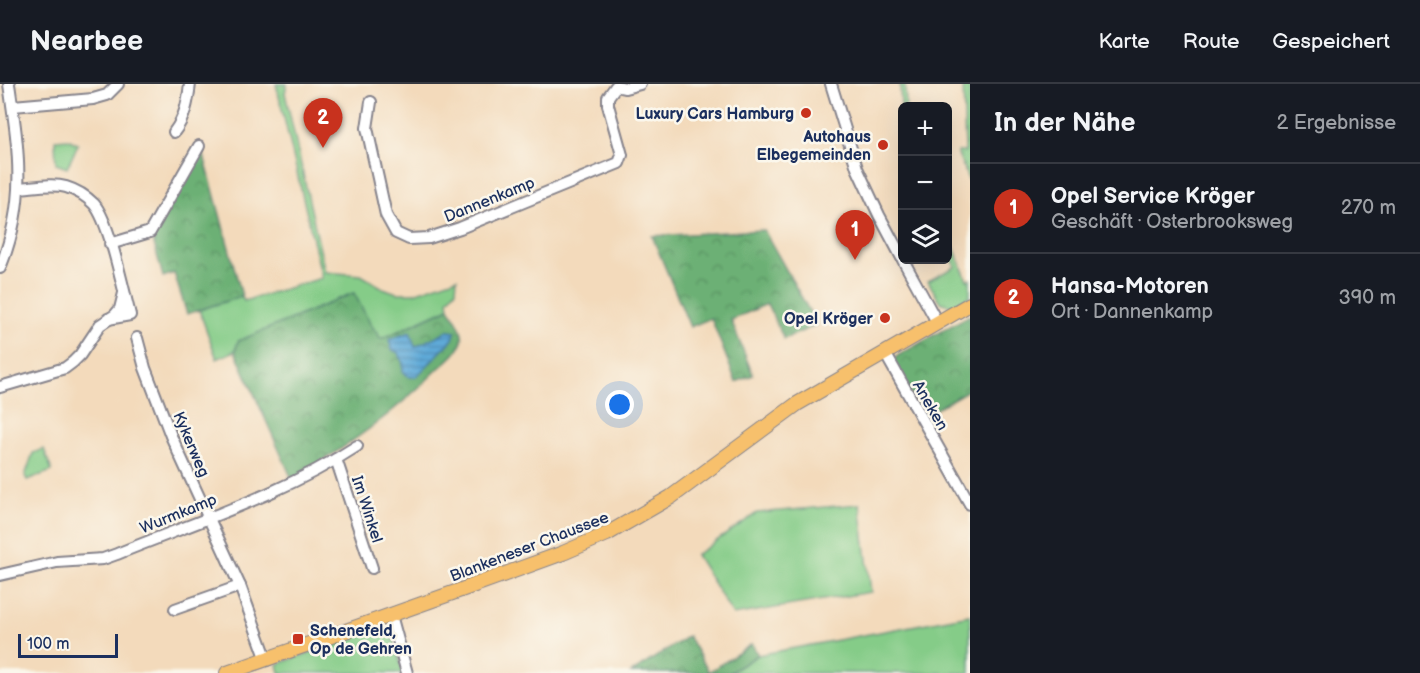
<!DOCTYPE html>
<html lang="de">
<meta charset="utf-8">
<style>
body{margin:0;font-family:"Balsamiq Sans",sans-serif;background:#20242c;color:#f1f3f6}
.controls{position:absolute;right:18px;top:18px;display:grid;overflow:hidden;border-radius:9px;box-shadow:0 6px 24px #0002}
.controls button{width:54px;height:54px;display:grid;place-items:center;padding:0;border:0;border-bottom:2px solid #363941;background:#171b24;color:#f1f3f6;font:30px sans-serif}
.scale{position:absolute;left:18px;bottom:15px;width:100px;box-sizing:border-box;padding-left:6px;border:3px solid #1b2f5e;border-top:0;font-size:16px;line-height:21px;white-space:nowrap;color:#1b2f5e;-webkit-text-stroke:4px #fbf7ec;paint-order:stroke}
.you{position:absolute;left:620px;top:321px;width:21px;height:21px;margin:-15px;border:4px solid #fff;border-radius:50%;background:#1a73e8;box-shadow:0 0 0 9px #1a73e833}
.badge{display:grid;place-items:center;width:39px;height:39px;border-radius:50%;background:#c8321e;color:#fff;font-size:20px;font-weight:700}
.pin{position:absolute;translate:-50% -50px;filter:drop-shadow(0 2px 3px #0008)}
.pin::after{content:'';position:absolute;top:32px;width:21px;height:18px;background:inherit;clip-path:polygon(0 0,100% 0,50% 100%)}
.list{margin:0;padding:0;list-style:none}
h2{display:flex;justify-content:space-between;align-items:center;height:78px;margin:0;padding:0 24px;font-size:26px}
h2 small{font-size:20px;font-weight:400;color:#9ea1a6}
.list li{display:grid;grid-template-columns:39px 1fr auto;gap:18px;align-items:center;box-sizing:border-box;height:90px;padding:0 24px;border-top:2px solid #363941}
.list b{display:block;font-size:22px;white-space:nowrap}
.list p{margin:0;font-size:20px;white-space:nowrap;color:#9ea1a6}
.list em{font-size:20px;font-style:normal;color:#9ea1a6}
.icon{flex:none;width:33px;height:33px;fill:none;stroke:currentColor;stroke-width:2;stroke-linecap:round;stroke-linejoin:round}
.map{position:relative;flex:none;width:970px;height:589px;overflow:hidden}
header{display:flex;align-items:center;gap:36px;box-sizing:border-box;height:84px;padding:0 30px;background:#171b24;border-bottom:2px solid #363941}
header strong{font-size:28px}
nav{display:flex;gap:33px;margin-inline-start:auto;font-size:21px}
main{display:flex}
aside{flex:1;background:#171b24}
.map>svg:first-child{display:block}
.green{fill:#85cc88;stroke:#507e73;stroke-width:1.5}
.forest{fill:url(#forest-crowns);stroke:#447069;stroke-width:1.5}
.water{fill:url(#water-rules);stroke:#3d6c9b;stroke-width:1.5}
.lines{fill:none;stroke-linecap:round;stroke-linejoin:round}
.minor-casing{stroke:#87848c;stroke-width:14}
.major-casing{stroke:#87848c;stroke-width:16}
.minor{stroke:#fff;stroke-width:10}
.major{stroke:#f7c06c;stroke-width:14}
.poi-dot{fill:#c8321e;stroke:#fbf7ec;stroke-width:2}
.labels{text-anchor:middle;stroke-width:5;stroke-linejoin:round;paint-order:stroke}
.poi-label{font-size:16px;font-weight:bold;fill:#1b2f5e;stroke:#fbf7ec;text-anchor:end}
.street-label{font-size:16px;fill:#1b2f5e;stroke:#fbf7ec}
</style>
<header>
<strong>Nearbee</strong>
<nav><a>Karte</a><a>Route</a><a>Gespeichert</a></nav>
</header>
<main>
<div class="map">
<svg width="970" height="589" viewBox="0 0 970 589">
<defs>
<pattern id="forest-crowns" width="20" height="18" patternUnits="userSpaceOnUse" patternTransform="scale(1.5)"><rect width="20" height="18" fill="#6cb074"/><path d="M2 6a3 3 0 1 1 6 0M12 15a3 3 0 1 1 6 0" fill="none" stroke="#589062"/></pattern>
<pattern id="water-rules" width="6" height="5" patternUnits="userSpaceOnUse" patternTransform="scale(1.5)"><rect width="6" height="5" fill="#5faad8"/><path d="M0 2.5h6" fill="none" stroke="#4e8bb2"/></pattern>
</defs>
<rect width="100%" height="100%" fill="#fbf7ec"/>
<filter id="ink" filterUnits="userSpaceOnUse"><feTurbulence type="fractalNoise" baseFrequency=".0167" numOctaves="2"/><feDisplacementMap in="SourceGraphic" scale="12" xChannelSelector="R" yChannelSelector="G"/><feConvolveMatrix kernelMatrix="1 2 1 2 8 2 1 2 1" color-interpolation-filters="sRGB"/></filter>
<filter id="wash" filterUnits="userSpaceOnUse"><feTurbulence type="fractalNoise" baseFrequency=".008" numOctaves="4" result="noise"/><feDisplacementMap in="SourceGraphic" scale="24" xChannelSelector="R" yChannelSelector="G"/><feGaussianBlur stdDeviation="1.35" result="paint"/><feColorMatrix in="noise" values="0 0 0 0 0 0 0 0 0 0 0 0 0 0 0 0 0 1.4 0 .05"/><feComposite in="paint" operator="in"/></filter>
<g filter="url(#wash)">
<rect width="100%" height="100%" fill="#f3dabb"/>
<g class="green">
<polygon points="276,0 287,0 285,9 325,188 361,191 383,204 397,209 414,209 457,194 456,206 448,216 449,224 381,255 371,241 353,209 239,257 235,267 217,275 199,226 242,212 244,217 322,194"/>
<polygon points="900,0 905,0 906,22 902,22 902,52"/>
<polygon points="963,0 970,0 970,100 957,68 965,68"/>
<polygon points="68,55 78,60 67,84 56,80 55,56"/>
<polygon points="948,149 967,196 970,195 970,212 951,222 940,218 928,197 955,183 948,162"/>
<polygon points="44,365 52,387 27,396 25,392 33,369"/>
<polygon points="860,420 871,508 733,531 696,471 757,429"/>
<polygon points="970,531 970,589 729,589 758,571"/>
<polygon points="378,544 388,546 395,559 403,589 280,589 278,580"/>
</g>
<g class="forest">
<polygon points="203,68 242,212 187,230 174,189 163,193 152,152"/>
<polygon points="764,146 817,241 784,255 767,220 731,236 753,291 736,298 711,234 690,243 652,152"/>
<path d="M 354,209 L 371,241 L 381,255 L 449,224 C 454,233 465,247 462,257 C 458,270 444,279 435,288 C 392,331 345,365 292,395 L 235,267 L 238,257 Z"/>
<polygon points="970,231 970,305 924,332 893,278 897,272"/>
<polygon points="688,552 709,588 752,560 758,571 729,589 631,589"/>
</g>
<polygon class="water" points="447,247 455,248 453,255 416,293 409,293 403,287 403,279 399,269 392,266 389,256 410,248 415,263"/>
</g>
<g filter="url(#ink)">
<g class="lines">
<defs>
<g id="minor">
<polyline points="831,0 857,84 879,131 902,174"/>
<polyline points="371,18 367,44 386,131 396,149 409,155 429,154 460,144 619,79 622,71 608,21 608,13 616,2 625,4 640,0"/>
<polyline points="13,22 93,15 107,11 118,0"/>
<path d="M 174,48 C 185,34 188,17 190,0"/>
<path d="M 19,104 C 34,103 52,99 66,103 C 76,106 87,113 94,120 C 110,139 123,205 130,231 L 108,235"/>
<polyline points="110,160 150,148 199,62"/>
<polyline points="903,176 937,238"/>
<path d="M 0,184 C 27,118 19,68 9,0"/>
<polyline points="137,254 145,284 171,352 240,502 267,576"/>
<polyline points="885,269 970,420"/>
<polyline points="0,303 65,284 73,278 80,271 100,241 115,231 120,225 124,209"/>
<polyline points="336,375 372,484"/>
<path d="M 0,491 L 57,478 L 103,475 L 117,470 C 198,437 284,410 357,362"/>
<polyline points="175,525 240,502"/>
<polyline points="391,531 407,589"/>
</g>
<polyline id="major" points="227,589 461,506 563,469 607,450 671,413 797,320 970,220"/>
</defs>
<use href="#minor" class="minor-casing"/>
<use href="#major" class="major-casing"/>
<use href="#minor" class="minor"/>
<use href="#major" class="major"/>
</g>
</g>
<g class="poi-dot">
<circle cx="806" cy="29" r="6"/>
<circle cx="883" cy="61" r="6"/>
<circle cx="885" cy="234" r="6"/>
<rect x="292" y="549" width="12" height="12" rx="3"/>
</g>
<g class="labels">
<g class="poi-label">
<text x="794" y="35">Luxury Cars Hamburg</text>
<text x="871" y="58">Autohaus<tspan x="871" dy="18">Elbegemeinden</tspan></text>
<text x="873" y="240">Opel Kröger</text>
<text x="310" y="552" text-anchor="start">Schenefeld,<tspan x="310" dy="18">Op de Gehren</tspan></text>
</g>
<g class="street-label">
<text transform="translate(489 115) rotate(-22)" y="6">Dannenkamp</text>
<text transform="translate(931 321) rotate(60)" y="6">Aneken</text>
<text transform="translate(192 360) rotate(67)" y="6">Kykerweg</text>
<text transform="translate(368 425) rotate(72)" y="6">Im Winkel</text>
<text transform="translate(178 429) rotate(-22)" y="6">Wurmkamp</text>
<text transform="translate(529 462) rotate(-21)" y="6">Blankeneser Chaussee</text>
</g>
</g>
</svg>
<div class="controls">
<button>+</button>
<button>−</button>
<button><svg class="icon" aria-label="layers" viewBox="0 0 24 24"><path d="M12 4l9 5-9 5-9-5zM3 14l9 5 9-5"/></svg></button>
</div>
<div class="scale">100 m</div>
<div class="you"></div>
<div class="pin badge" style="left:855px;top:176px">1</div>
<div class="pin badge" style="left:323px;top:64px">2</div>
</div>
<aside>
<h2>In der Nähe<small>2 Ergebnisse</small></h2>
<ul class="list">
<li><span class="badge">1</span><div><b>Opel Service Kröger</b><p>Geschäft · Osterbrooksweg</p></div><em>270 m</em></li>
<li><span class="badge">2</span><div><b>Hansa-Motoren</b><p>Ort · Dannenkamp</p></div><em>390 m</em></li>
</ul>
</aside>
</main>
